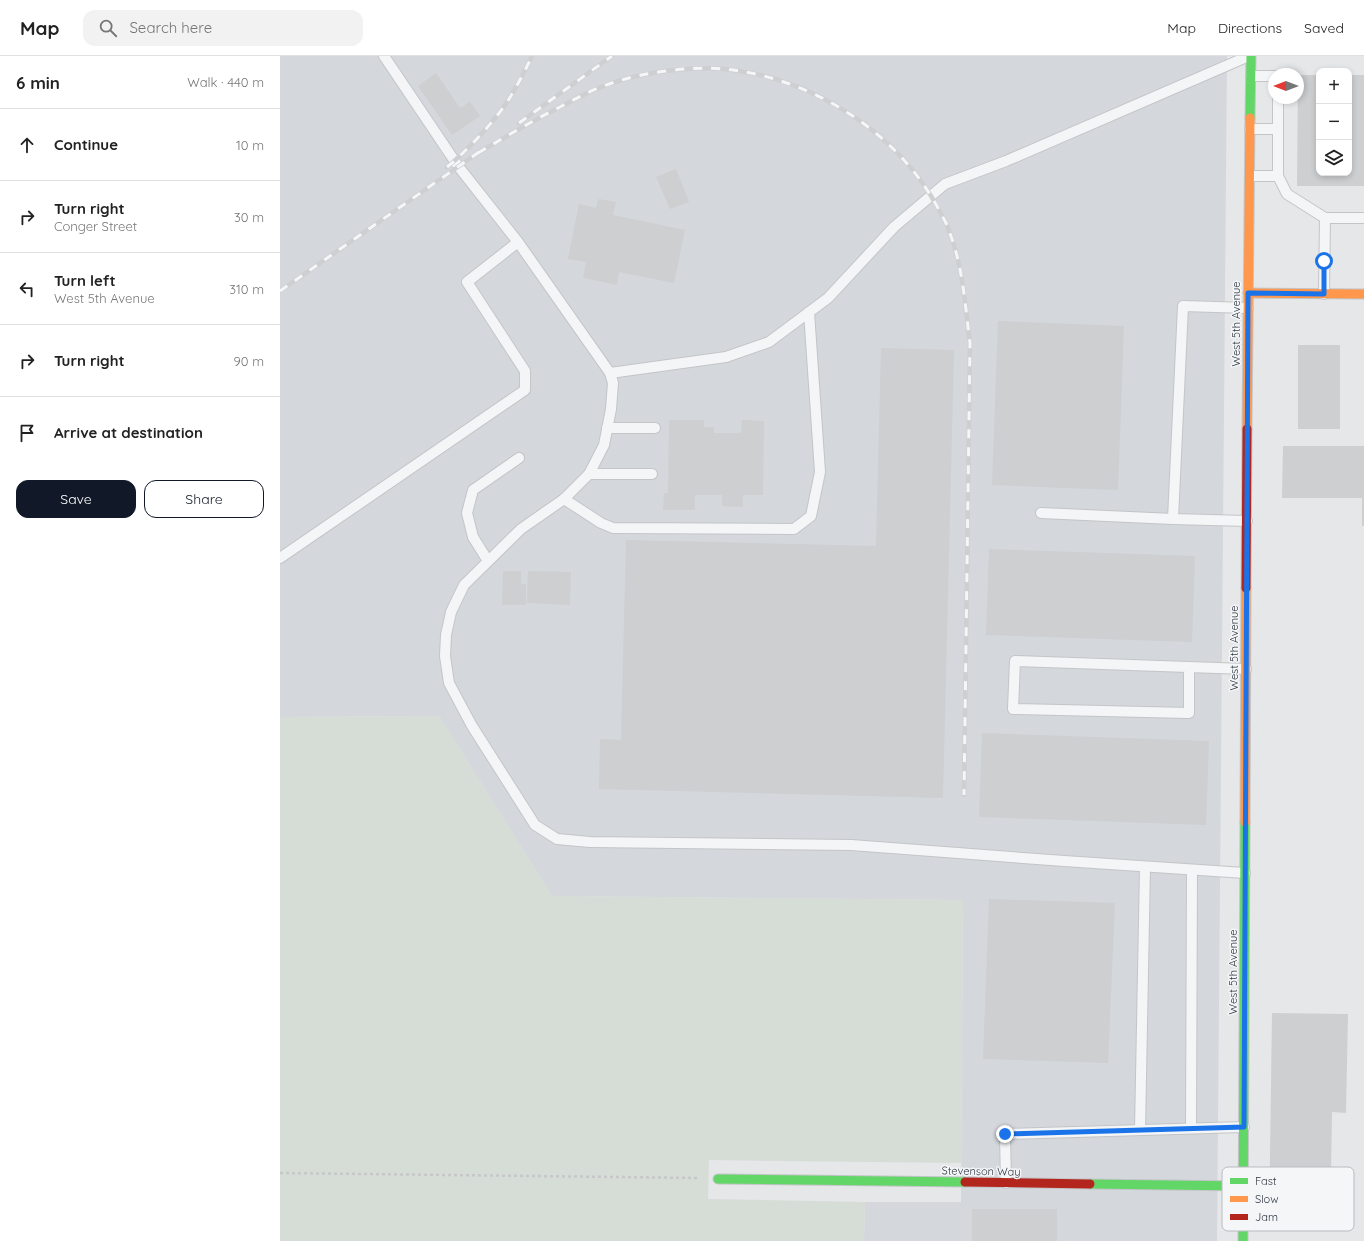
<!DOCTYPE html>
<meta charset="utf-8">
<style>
body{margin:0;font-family:Quicksand,sans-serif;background:#f2f2f2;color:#222}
.controls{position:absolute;right:12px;top:12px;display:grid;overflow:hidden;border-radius:8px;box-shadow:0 2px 6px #0003}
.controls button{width:36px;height:36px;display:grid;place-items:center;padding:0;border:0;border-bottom:1px solid #e0e0e0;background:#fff;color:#222;font:20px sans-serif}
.compass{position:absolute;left:988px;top:12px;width:36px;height:36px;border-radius:50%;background:#fff;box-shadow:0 2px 6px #0003;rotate:270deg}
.stop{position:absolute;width:12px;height:12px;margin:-9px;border:3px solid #1a73e8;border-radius:50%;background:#fff}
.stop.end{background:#1a73e8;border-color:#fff;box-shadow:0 1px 4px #0008}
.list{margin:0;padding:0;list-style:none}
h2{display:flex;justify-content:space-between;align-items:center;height:52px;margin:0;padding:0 16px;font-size:17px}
h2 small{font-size:13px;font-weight:400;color:#767676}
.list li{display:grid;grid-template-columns:26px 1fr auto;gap:12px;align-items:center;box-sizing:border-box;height:72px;padding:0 16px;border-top:1px solid #e0e0e0}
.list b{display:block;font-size:15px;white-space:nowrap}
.list p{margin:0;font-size:13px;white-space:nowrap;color:#767676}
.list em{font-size:13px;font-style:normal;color:#767676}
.actions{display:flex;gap:8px;padding:12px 16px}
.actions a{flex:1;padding:9px 0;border:1px solid #111827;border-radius:12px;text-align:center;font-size:14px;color:#111827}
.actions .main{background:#111827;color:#fff}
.icon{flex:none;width:22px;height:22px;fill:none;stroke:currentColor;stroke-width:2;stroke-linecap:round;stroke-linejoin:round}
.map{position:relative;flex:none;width:1084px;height:1185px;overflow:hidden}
header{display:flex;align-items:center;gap:24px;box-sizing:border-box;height:56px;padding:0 20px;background:#fff;border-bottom:1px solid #e0e0e0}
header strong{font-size:19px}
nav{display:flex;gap:22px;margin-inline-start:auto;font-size:14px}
.search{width:280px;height:36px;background:#f2f2f2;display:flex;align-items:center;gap:10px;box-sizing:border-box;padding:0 14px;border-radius:12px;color:#767676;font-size:15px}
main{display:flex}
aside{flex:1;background:#fff}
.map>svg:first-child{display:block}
.built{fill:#d4d7dc}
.green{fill:#d6dcd6}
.building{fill:#cdcfd1}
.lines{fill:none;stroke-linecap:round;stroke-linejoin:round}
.lane-casing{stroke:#c3c5c7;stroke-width:12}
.fast-casing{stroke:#c3c5c7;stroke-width:11}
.slow-casing{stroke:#c3c5c7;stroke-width:11}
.jam-casing{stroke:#c3c5c7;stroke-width:11}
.path{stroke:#c5c7c9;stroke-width:2.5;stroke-dasharray:3 3;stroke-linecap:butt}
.lane{stroke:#f4f5f6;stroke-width:10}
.fast{stroke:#63d668;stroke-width:9}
.slow{stroke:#ff974d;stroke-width:9}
.jam{stroke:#b3261e;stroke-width:9}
.rail-casing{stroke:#cdcfd1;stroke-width:4.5}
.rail{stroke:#f4f6f8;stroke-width:3;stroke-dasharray:9;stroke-linecap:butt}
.route{stroke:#1a73e8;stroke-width:5}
.labels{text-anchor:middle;stroke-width:3;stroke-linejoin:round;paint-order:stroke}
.street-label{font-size:11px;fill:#2e3641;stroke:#f4f6f8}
.key{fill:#f4f6f8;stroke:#b9bcc1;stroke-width:1}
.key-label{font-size:11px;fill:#2e3641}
</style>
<header>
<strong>Map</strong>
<div class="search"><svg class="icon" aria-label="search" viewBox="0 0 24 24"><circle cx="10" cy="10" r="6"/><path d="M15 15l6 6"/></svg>Search here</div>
<nav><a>Map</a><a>Directions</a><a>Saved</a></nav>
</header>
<main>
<aside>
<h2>6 min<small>Walk · 440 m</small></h2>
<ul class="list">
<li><svg class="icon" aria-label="ahead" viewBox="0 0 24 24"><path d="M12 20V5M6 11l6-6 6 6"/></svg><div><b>Continue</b></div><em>10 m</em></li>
<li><svg class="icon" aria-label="right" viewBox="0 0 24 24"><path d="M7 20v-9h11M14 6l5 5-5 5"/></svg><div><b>Turn right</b><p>Conger Street</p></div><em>30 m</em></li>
<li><svg class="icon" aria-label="left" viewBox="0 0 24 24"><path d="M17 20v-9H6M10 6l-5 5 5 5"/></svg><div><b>Turn left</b><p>West 5th Avenue</p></div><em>310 m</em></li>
<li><svg class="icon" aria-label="right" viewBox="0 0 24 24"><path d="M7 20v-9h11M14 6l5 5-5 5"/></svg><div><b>Turn right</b></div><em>90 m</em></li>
<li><svg class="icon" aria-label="arrive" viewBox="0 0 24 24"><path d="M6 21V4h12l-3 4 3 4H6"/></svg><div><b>Arrive at destination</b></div></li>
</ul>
<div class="actions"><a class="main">Save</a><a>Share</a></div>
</aside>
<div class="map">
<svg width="1084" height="1185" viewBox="0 0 1084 1185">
<rect width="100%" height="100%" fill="#e5e7e9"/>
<polygon class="built" points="0,0 947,0 937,1185 584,1185 585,1146 681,1146 683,844 272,840 159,660 0,661"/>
<polygon class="green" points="159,660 272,840 683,844 681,1107 429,1104 428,1143 585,1146 584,1185 0,1185 0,661"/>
<g class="building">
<polygon points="156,17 180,52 190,46 200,60 172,79 138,30"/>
<polygon points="1018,19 1039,19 1039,117 1069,117 1069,19 1084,19 1084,130 1017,130"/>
<polygon points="396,113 409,146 390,153 376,121"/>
<polygon points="318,143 336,146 333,159 405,174 394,227 339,216 337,229 303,222 306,206 288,203 299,148 316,152"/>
<polygon points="718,265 844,270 838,434 712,429"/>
<rect x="1018" y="289" width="42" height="84"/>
<polygon points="601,292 674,294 663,742 319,733 320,683 341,684 346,484 596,490"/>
<polygon points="389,364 424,364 424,371 434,371 434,377 461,377 462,364 484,365 483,439 463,439 463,451 442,450 442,439 415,439 415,454 383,454 384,437 388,437"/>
<polygon points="1003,390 1084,390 1084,470 1082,470 1082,442 1002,442"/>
<polygon points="709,493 915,500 912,586 706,579"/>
<polygon points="223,515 241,515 241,528 246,528 246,549 222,549"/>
<polygon points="248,515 291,516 290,549 247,547"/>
<polygon points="702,677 929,685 926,769 699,761"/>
<polygon points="709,843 835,847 828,1007 703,1003"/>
<polygon points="992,957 1068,958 1066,1057 1052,1056 1050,1175 989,1174"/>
<rect x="692" y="1153" width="85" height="32"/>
</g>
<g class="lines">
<defs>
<g id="lane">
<polyline points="104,0 178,110 238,186 330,317 333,327 331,353 324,389 309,418 284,443 241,473 184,529 171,556 166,579 165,600 169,627 192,670 255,769 277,783 310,786 571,789 784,805 965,817"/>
<polyline points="971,20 994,20"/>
<polyline points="998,42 998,120 1007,138 1045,162"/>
<polyline points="970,73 998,73"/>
<polyline points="970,120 998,120"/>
<polyline points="1044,238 1045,162 1084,162"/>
<polyline points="330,317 446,301 489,286 548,242 614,171 665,128 726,105 969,0"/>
<polyline points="327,372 375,372"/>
<polyline points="309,418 372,418"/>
<polyline points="284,443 321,467 333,472 514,473 531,460 540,416 529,256"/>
<polyline points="761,457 893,463"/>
<polyline points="967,465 893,463 903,250 968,252"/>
<polyline points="0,502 245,334 245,315 187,226 238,186"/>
<polyline points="208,505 193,481 187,457 193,434 239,402"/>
<polyline points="909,611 909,657 733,653 735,605 966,613"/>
<polyline points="911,1072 912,814"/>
<polyline points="860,1074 865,811"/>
<polyline points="726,1127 725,1078 964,1071"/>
</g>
<g id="fast">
<polyline points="970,62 971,0"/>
<polyline points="438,1123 685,1126"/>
<polyline points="810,1128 964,1130"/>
<polyline points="963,1185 965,766"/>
</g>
<g id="slow">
<polyline points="968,237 1084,238"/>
<polyline points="967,373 970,62"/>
<polyline points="965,766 966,532"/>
</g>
<g id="jam">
<polyline points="966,532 967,373"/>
<polyline points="685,1126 810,1128"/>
</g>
</defs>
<use href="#lane" class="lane-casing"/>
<use href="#fast" class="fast-casing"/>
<use href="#slow" class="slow-casing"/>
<use href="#jam" class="jam-casing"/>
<polyline class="path" points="0,1117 420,1122"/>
<use href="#lane" class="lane"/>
<use href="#fast" class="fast"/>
<use href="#slow" class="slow"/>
<use href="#jam" class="jam"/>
<defs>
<g id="rail">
<polyline points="239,67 332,0"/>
<path d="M 198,97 C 225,81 252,65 280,51 C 297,42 313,33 332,27 C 364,16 411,10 445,13 C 532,22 618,76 659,154 C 662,160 667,167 669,175 C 683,210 685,249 690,287 L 684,739"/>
<path d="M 167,111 C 187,95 215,65 229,43 C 237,30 245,15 252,0"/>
<polyline points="0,235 202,94"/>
</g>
</defs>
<use href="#rail" class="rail-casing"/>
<use href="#rail" class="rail"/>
</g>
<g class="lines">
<polyline class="route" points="725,1078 964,1071 968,237 1044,238 1044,205"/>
</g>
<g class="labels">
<g class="street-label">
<text transform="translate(956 268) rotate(-90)" y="4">West 5th Avenue</text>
<text transform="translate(954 592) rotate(-90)" y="4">West 5th Avenue</text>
<text transform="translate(953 916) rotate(-90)" y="4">West 5th Avenue</text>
<text transform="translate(701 1115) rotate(1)" y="4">Stevenson Way</text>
</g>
</g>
<rect x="942" y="1111" width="132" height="64" rx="6" class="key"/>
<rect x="950" y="1122" width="18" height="6" fill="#63d668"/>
<rect x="950" y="1140" width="18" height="6" fill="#ff974d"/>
<rect x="950" y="1158" width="18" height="6" fill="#b3261e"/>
<g class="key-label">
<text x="975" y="1129">Fast</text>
<text x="975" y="1147">Slow</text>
<text x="975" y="1165">Jam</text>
</g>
</svg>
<div class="controls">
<button>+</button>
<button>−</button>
<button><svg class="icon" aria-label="layers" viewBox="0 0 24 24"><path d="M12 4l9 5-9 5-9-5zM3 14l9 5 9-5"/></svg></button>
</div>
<svg class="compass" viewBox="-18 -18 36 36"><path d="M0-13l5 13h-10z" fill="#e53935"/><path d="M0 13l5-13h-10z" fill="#767676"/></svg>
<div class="stop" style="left:1044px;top:205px"></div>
<div class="stop end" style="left:725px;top:1078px"></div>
</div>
</main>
